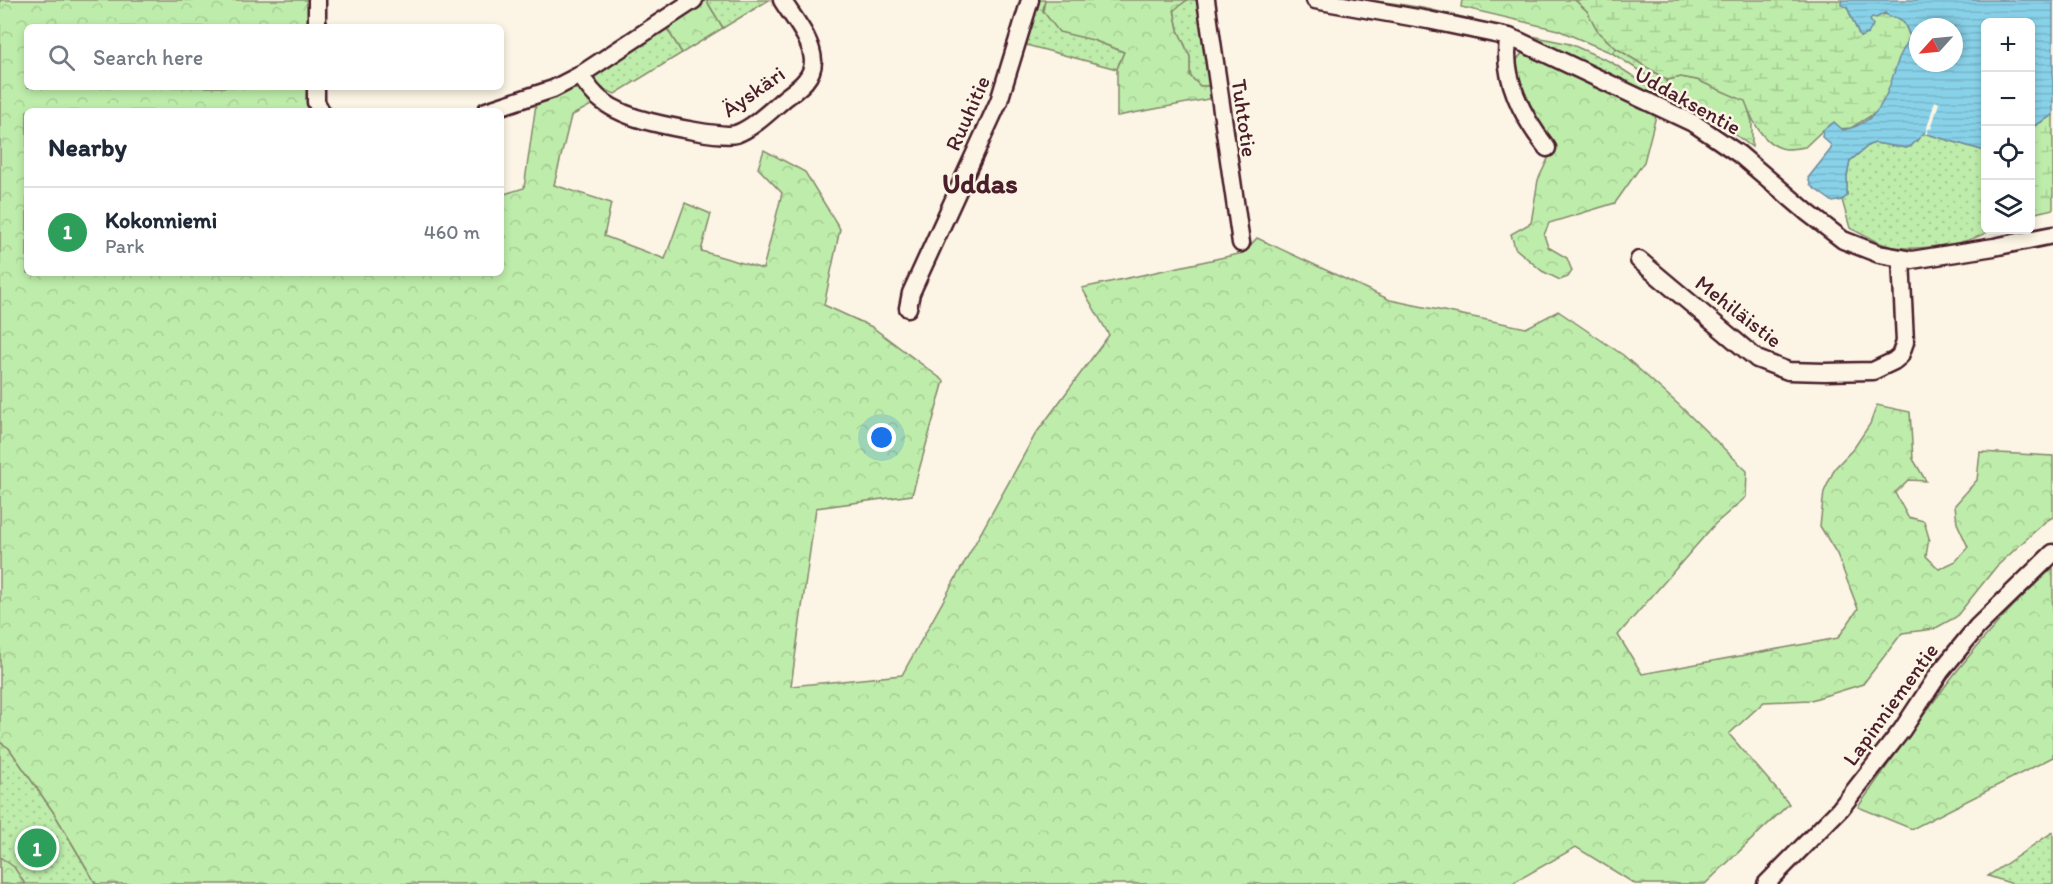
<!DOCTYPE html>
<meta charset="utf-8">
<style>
body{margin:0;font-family:Itim,sans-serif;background:#f2f2f3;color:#1f2937}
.controls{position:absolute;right:18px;top:18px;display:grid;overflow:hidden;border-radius:9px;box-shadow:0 3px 9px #0003}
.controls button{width:54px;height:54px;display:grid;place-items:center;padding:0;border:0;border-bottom:2px solid #e0e1e3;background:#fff;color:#1f2937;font:30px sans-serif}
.compass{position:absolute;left:1909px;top:18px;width:54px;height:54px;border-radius:50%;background:#fff;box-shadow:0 3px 9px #0003;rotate:243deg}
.you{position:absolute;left:882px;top:438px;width:21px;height:21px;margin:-15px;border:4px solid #fff;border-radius:50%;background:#1a73e8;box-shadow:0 0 0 9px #1a73e833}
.badge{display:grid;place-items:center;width:39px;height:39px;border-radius:50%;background:#ea580c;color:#fff;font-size:20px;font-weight:700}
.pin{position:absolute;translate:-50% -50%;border:3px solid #fff;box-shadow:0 2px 6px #0006}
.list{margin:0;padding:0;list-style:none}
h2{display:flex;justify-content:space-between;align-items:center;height:78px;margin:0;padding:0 24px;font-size:26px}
h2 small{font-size:20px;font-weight:400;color:#747a83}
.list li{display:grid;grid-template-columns:39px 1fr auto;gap:18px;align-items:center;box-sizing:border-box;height:90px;padding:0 24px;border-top:2px solid #e0e1e3}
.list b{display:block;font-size:22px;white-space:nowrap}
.list p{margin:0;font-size:20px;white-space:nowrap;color:#747a83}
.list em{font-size:20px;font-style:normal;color:#747a83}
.icon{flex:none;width:33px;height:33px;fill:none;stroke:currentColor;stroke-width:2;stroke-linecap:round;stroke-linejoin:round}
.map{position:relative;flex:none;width:2053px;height:884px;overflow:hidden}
.search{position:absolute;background:#fff;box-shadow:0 3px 9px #0003;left:24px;top:24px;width:480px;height:66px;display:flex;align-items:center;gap:15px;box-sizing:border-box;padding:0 21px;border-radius:9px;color:#747a83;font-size:22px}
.panel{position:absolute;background:#fff;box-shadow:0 3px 9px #0003;left:24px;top:108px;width:480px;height:168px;border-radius:9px}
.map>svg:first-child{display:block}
.green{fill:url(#green-dots);stroke:#84866b;stroke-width:1.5}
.forest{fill:url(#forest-crowns);stroke:#84866b;stroke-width:1.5}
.wetland{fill:url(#wetland-marsh);stroke:#84866b;stroke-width:1.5}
.water{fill:url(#water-rules);stroke:#6f8a9d;stroke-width:1.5;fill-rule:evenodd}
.pier{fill:#fcf5e5}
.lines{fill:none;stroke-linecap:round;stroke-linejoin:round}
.minor-casing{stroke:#4a1f2b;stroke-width:21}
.minor{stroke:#fcf5e5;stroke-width:16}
.labels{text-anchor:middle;stroke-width:5;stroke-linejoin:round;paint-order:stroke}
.street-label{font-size:22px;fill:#4a1f2b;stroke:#fcf5e5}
.district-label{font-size:28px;font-weight:bold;fill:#4a1f2b;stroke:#fcf5e5}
</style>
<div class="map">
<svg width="2053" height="884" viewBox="0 0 2053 884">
<defs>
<pattern id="green-dots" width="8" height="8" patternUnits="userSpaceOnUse" patternTransform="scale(1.5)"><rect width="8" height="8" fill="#beedab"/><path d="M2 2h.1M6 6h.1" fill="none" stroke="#a5cb93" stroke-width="1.8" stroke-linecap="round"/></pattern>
<pattern id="forest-crowns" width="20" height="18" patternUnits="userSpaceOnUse" patternTransform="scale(1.5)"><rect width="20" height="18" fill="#beedab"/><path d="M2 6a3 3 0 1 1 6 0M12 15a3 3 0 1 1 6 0" fill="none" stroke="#a5cb93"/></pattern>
<pattern id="wetland-marsh" width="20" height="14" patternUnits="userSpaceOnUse" patternTransform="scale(1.5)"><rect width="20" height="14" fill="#beedab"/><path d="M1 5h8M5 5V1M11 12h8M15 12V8" fill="none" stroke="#a5cb93"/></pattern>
<pattern id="water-rules" width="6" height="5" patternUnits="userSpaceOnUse" patternTransform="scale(1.5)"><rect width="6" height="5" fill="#88d2e9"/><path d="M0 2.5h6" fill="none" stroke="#77b4c8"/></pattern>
</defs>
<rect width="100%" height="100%" fill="#fcf5e5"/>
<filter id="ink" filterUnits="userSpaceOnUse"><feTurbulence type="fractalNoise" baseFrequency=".0167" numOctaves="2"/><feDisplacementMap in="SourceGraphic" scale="12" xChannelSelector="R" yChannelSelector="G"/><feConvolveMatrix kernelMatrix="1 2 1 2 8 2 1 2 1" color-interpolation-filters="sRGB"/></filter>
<g filter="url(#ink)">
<g class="green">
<polygon points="706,0 769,0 723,28"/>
<polygon points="1036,0 1045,0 1043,11 1093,40 1124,52 1117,69 1026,45"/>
<polygon points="1187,0 1200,0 1211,86 1200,86 1190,76 1190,57 1178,30 1174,9"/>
<path d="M 1350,0 C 1407,0 1463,18 1518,31 L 1518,35 Z"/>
<polygon points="666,27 682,53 615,94 593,85 591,76"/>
<polygon points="1532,36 1570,44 1611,62 1701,120 1700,122 1593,66 1530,41 1529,39"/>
<polygon points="1616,48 1667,80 1666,88 1612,53"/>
<path d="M 1923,133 L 1985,151 L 1986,230 L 1991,230 C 1971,244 1913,252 1889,246 C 1875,242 1863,235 1850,228 L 1842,200 L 1847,196 L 1847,176 L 1850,161 L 1869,145 L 1875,143 L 1906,148 L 1911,146 Z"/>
<polygon points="0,742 9,748 54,813 96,884 0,884"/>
<polygon points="2053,832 2053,884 2013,884 1988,876"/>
</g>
<g class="forest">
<polygon points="0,0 310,0 310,27 27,27 27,87 310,87 313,111 27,111 27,273 501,273 501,195 524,188 536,104 572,87 580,91 595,103 571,116 554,185 611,203 604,236 665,259 685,203 711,214 701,251 763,269 782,193 758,168 764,150 805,172 840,229 824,305 872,327 944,381 912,495 816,508 791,686 902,675 1035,435 1109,335 1082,288 1243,253 1257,238 1390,300 1526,328 1558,311 1623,355 1679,405 1747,471 1746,497 1715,524 1618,635 1642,674 1838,638 1858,609 1837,554 1820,526 1824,492 1835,468 1854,448 1870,424 1877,405 1910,412 1913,459 1926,481 1908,480 1895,493 1908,517 1924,521 1929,538 1926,556 1939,569 1956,561 1968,547 1957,523 1955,505 1977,480 1980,452 2053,456 2053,517 2046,521 1996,567 1956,617 1934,629 1902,633 1863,684 1811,700 1764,702 1729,734 1789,804 1705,884 1635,884 1576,847 1511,884 96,884 54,813 9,748 0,742"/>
<polygon points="706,0 723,28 682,53 666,27"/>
<polygon points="1045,0 1187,0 1174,10 1178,30 1190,57 1190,76 1200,86 1211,86 1214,98 1117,116 1117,69 1124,52 1093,40 1059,32 1043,11"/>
<polygon points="1462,0 1575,0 1587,11 1599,33 1616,48 1612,53 1558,30 1461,7"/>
<path d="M 1523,53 L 1584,78 L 1657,112 L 1644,162 L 1615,203 L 1549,223 L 1544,235 L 1548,247 L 1567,258 L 1572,271 L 1568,277 L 1560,280 L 1542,271 L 1515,248 L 1511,234 L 1531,223 L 1538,180 L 1553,148 C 1542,130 1498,69 1523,53 Z"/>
<polygon points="1681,77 1697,80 1746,101 1752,122 1752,147 1721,124 1666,88 1667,80"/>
<path d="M 2053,568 L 2053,757 L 1912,829 L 1858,807 C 1918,723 1975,636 2053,568 Z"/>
<polygon points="0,857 14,867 25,884 0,884"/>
</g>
<g class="wetland">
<path d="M 1575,0 L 1842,0 L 1841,3 L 1847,7 L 1860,37 L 1872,17 C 1895,10 1902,15 1910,37 L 1900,57 L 1888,94 L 1877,112 L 1851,128 L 1823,130 L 1805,147 C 1799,148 1792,149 1786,149 C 1763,146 1752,120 1745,101 L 1697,80 L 1681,77 L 1667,80 L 1616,48 L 1599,33 L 1587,11 Z"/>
<polygon points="2053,115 2053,209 2031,214 2031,128"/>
</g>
<path class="water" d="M 1842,0 L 2053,0 L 2053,115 L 2031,128 L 2030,22 L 1986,22 L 1985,151 L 1924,133 L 1911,146 L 1906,148 L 1875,143 L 1869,145 L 1850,161 L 1847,176 L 1847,196 L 1842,200 L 1833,202 L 1811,186 L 1808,178 L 1831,149 L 1831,145 L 1822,137 L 1823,130 L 1834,122 L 1843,130 C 1884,122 1887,91 1899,58 C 1902,51 1907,44 1910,37 C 1906,25 1903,16 1889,17 L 1885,13 L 1876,18 L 1872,17 L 1870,20 L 1873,25 L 1868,34 L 1860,37 L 1847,7 L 1841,5 ZM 1918,27 L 1954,27 L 1954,63 L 1918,63 Z"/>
<polygon class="pier" points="1935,101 1939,103 1931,129 1929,128 1927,134 1925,134"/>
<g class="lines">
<defs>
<g id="minor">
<polyline points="1206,0 1241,243"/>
<polyline points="1315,0 1428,20 1509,37 1521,42 1695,124 1739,154 1808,213 1843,240 1879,254 1912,260 1994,247 2053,235"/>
<polyline points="317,27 317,0"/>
<path d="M 1509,37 C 1500,76 1524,119 1547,148"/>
<path d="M 580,75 C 586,84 592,93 601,100 C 614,110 634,118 651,122 C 667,126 723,138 736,134 C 753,128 770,111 784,99 C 797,89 813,79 813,61 C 812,39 793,18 782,0"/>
<polyline points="316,87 316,102 321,111"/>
<polyline points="486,111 553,89 580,75 694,0"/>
<polyline points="1639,260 1757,359 1788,371 1825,372 1873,371 1894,361 1900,356 1905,342 1901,259"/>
<polyline points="908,308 911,293 999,101 1030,0"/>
<polyline points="1766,884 1840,809 1902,730 1940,672 1977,627 2053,553"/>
</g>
</defs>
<use href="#minor" class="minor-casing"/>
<use href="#minor" class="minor"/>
</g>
</g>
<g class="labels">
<g class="street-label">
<text transform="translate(753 91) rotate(-35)" y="8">Äyskäri</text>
<text transform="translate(1688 100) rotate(29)" y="8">Uddaksentie</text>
<text transform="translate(967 113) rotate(-66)" y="8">Ruuhitie</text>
<text transform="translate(1245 118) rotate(82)" y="8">Tuhtotie</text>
<text transform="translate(1739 311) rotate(38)" y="8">Mehiläistie</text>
<text transform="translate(1890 704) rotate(-54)" y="8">Lapinniementie</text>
</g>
<g class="district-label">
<text x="980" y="193">Uddas</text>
</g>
</g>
</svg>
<div class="controls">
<button>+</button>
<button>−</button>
<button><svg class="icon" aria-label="locate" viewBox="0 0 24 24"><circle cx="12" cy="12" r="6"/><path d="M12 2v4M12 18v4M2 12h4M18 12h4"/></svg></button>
<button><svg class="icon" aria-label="layers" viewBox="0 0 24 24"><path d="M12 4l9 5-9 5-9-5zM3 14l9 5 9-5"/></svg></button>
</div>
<svg class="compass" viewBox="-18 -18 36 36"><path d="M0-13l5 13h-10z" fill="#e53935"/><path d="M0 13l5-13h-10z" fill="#747a83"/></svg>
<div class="you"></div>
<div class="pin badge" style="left:37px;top:848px;background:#2e9e5b">1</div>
<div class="search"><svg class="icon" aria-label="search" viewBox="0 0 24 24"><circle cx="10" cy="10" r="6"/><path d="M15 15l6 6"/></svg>Search here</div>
<section class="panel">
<h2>Nearby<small></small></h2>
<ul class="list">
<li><span class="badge" style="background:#2e9e5b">1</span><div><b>Kokonniemi</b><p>Park</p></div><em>460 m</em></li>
</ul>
</section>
</div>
